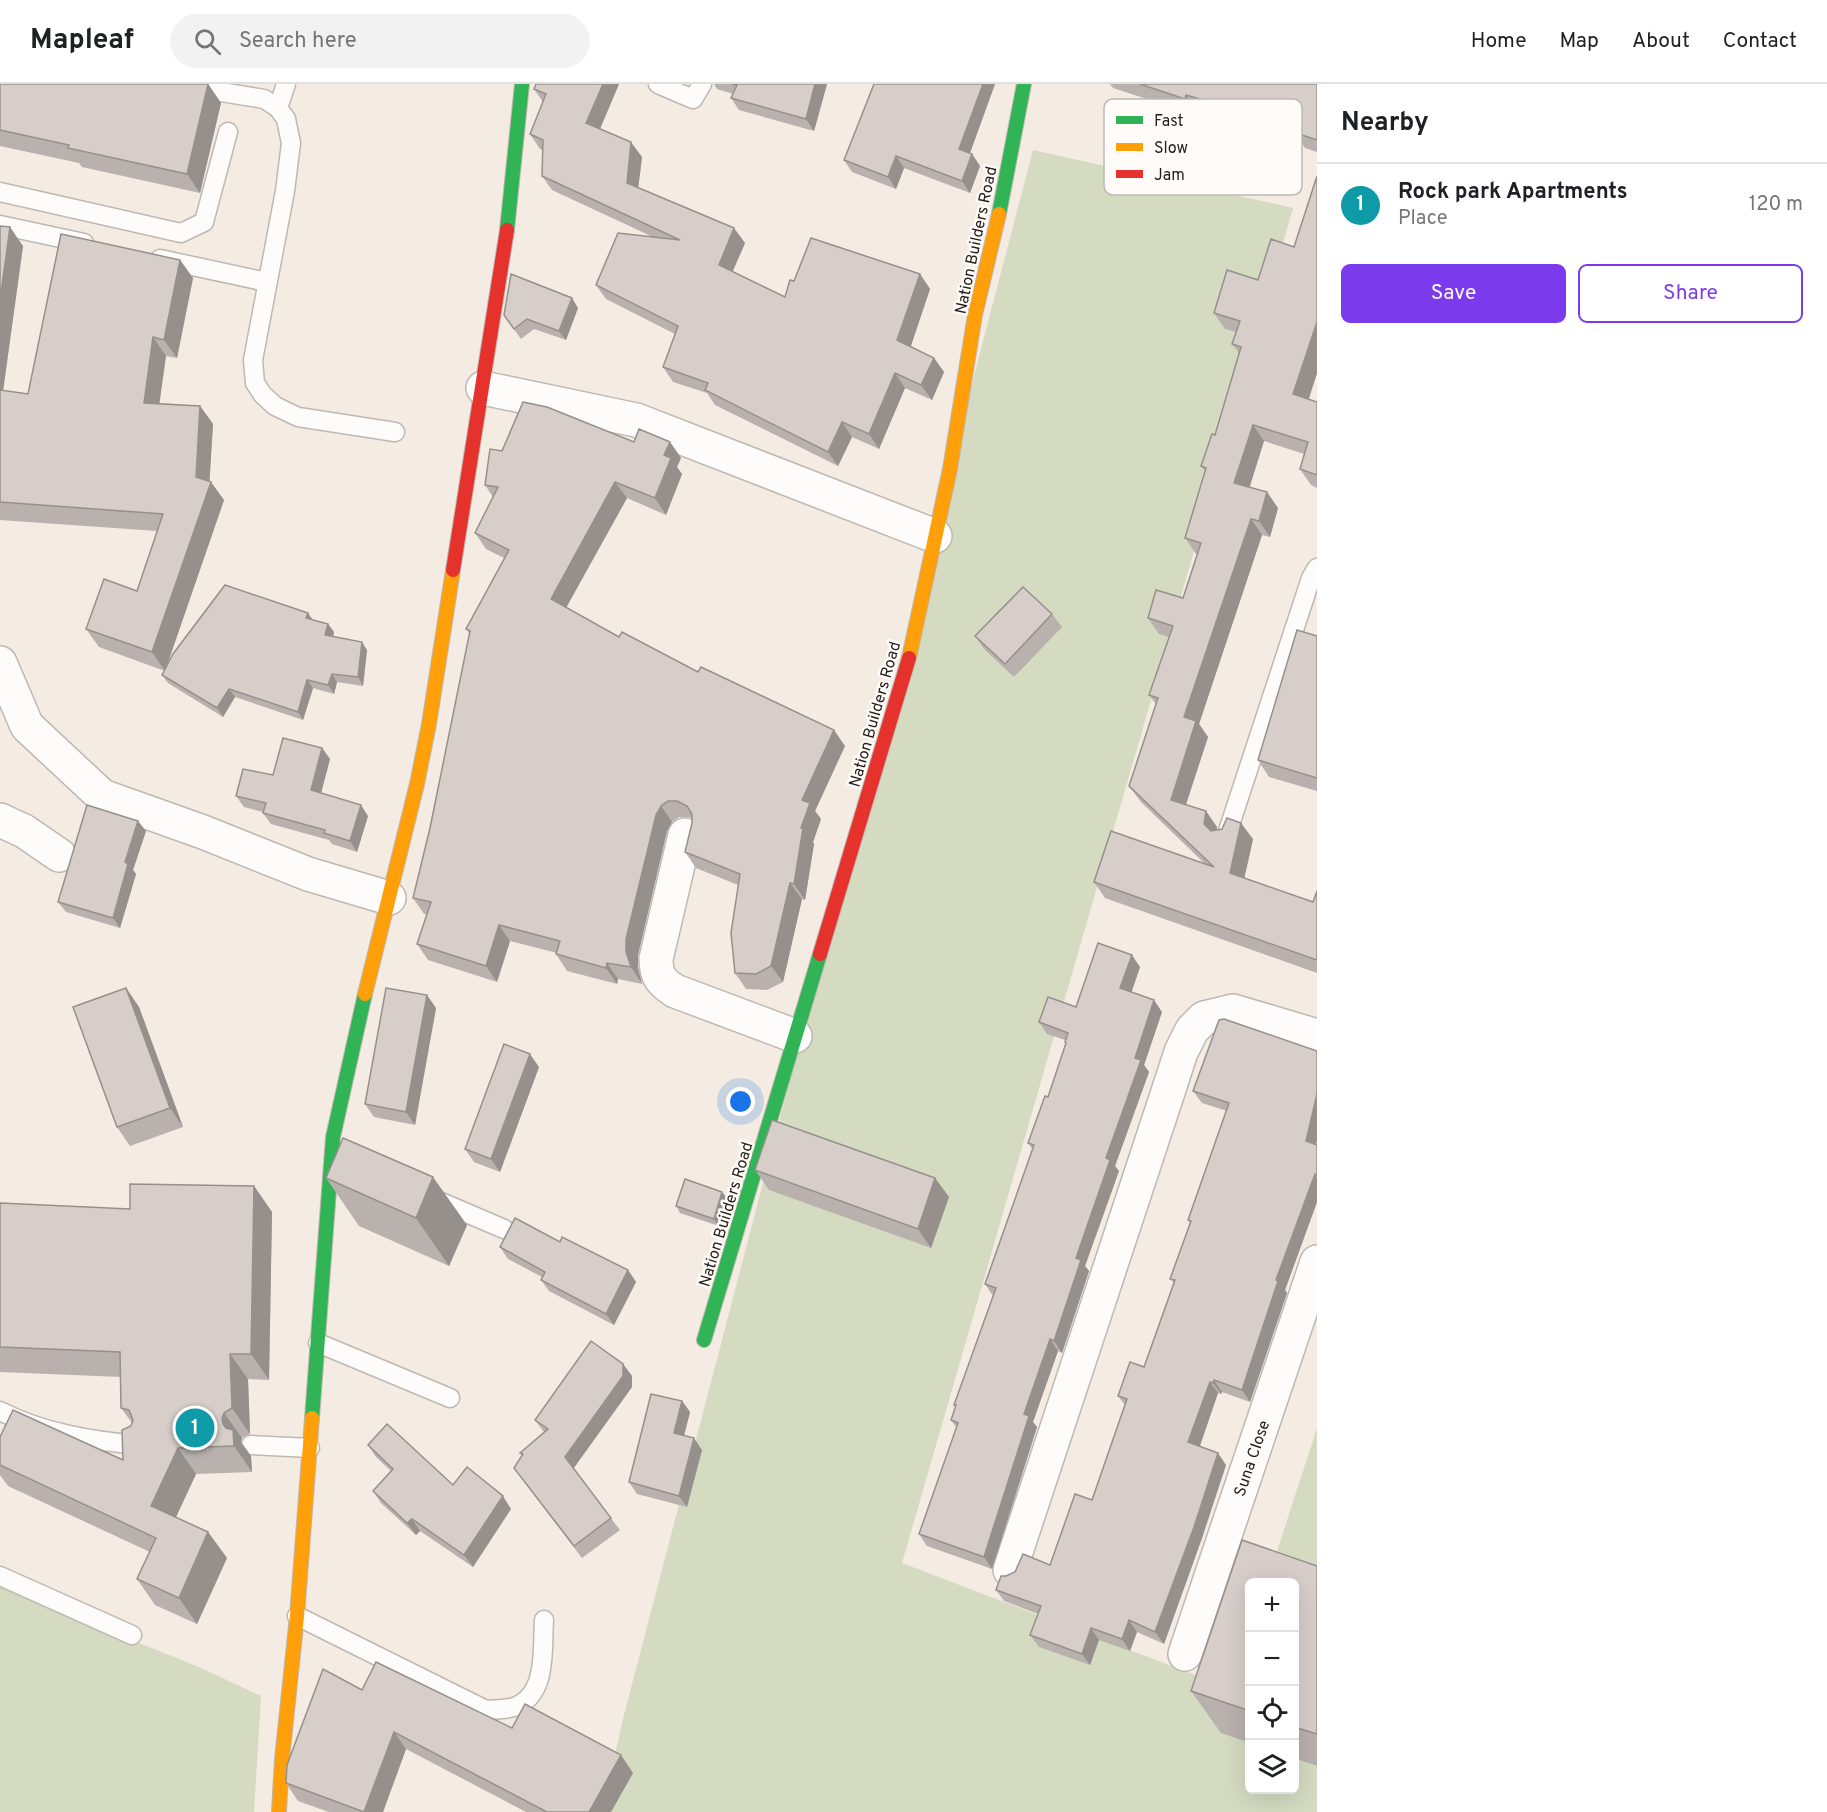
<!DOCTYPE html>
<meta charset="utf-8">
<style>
body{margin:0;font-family:Overpass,sans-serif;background:#f2f2f2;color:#202124}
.controls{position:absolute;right:18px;bottom:18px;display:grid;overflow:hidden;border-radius:9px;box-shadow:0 6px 24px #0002}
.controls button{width:54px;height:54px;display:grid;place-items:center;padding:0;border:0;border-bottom:2px solid #e0e0e0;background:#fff;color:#202124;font:30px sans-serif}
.you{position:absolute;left:741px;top:1018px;width:21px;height:21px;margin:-15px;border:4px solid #fff;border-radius:50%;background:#1a73e8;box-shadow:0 0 0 9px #1a73e833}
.badge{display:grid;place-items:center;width:39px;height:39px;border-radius:50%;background:#7c3aed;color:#fff;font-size:20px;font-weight:700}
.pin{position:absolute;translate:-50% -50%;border:3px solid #fff;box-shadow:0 2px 6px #0006}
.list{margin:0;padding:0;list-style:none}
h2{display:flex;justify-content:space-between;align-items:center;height:78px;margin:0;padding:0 24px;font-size:26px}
h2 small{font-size:20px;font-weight:400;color:#757577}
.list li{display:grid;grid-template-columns:39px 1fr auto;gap:18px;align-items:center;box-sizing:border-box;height:84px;padding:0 24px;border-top:2px solid #e0e0e0}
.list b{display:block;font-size:22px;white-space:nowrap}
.list p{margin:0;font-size:20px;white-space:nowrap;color:#757577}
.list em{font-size:20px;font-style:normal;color:#757577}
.actions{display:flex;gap:12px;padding:18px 24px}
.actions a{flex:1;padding:14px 0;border:2px solid #7c3aed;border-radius:9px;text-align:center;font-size:21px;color:#7c3aed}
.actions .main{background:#7c3aed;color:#fff}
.icon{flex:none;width:33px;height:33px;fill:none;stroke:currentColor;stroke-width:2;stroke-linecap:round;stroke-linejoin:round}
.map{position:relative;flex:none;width:1317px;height:1728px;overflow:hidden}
header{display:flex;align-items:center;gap:36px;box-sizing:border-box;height:84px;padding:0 30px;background:#fff;border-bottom:2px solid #e0e0e0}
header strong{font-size:28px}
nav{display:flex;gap:33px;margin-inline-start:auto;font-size:21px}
.search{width:420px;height:54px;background:#f2f2f2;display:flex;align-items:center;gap:15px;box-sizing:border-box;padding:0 21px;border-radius:33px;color:#757577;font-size:22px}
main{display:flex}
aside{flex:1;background:#fff}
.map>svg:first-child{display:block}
.green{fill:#d4dbc1}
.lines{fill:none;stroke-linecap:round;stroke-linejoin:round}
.lane-casing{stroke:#bfb8b2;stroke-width:21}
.street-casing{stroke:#bfb8b2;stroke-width:36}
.fast-casing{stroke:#bfb8b2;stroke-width:16}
.slow-casing{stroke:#bfb8b2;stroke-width:16}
.jam-casing{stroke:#bfb8b2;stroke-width:16}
.lane{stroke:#fdfcfb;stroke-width:18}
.street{stroke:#fdfcfb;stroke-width:33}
.fast{stroke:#30b455;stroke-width:14}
.slow{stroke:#ff9f0a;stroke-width:14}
.jam{stroke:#e5322d;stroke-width:14}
.wall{fill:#b9b1ae}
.shaded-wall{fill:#96908d}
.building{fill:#d7ceca;stroke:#96908d;stroke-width:1.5}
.labels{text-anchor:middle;stroke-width:5;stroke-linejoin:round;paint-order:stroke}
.street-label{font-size:16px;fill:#241e18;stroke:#fefbf8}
.key{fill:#fefbf8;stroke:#bdb9b5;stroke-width:1.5}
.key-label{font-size:16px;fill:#241e18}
</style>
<header>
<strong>Mapleaf</strong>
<div class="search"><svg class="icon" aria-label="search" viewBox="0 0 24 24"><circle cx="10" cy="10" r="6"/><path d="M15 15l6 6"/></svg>Search here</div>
<nav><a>Home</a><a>Map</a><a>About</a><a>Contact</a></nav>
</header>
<main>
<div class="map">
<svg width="1317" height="1728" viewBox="0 0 1317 1728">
<rect width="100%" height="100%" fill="#f4ebe2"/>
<g class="green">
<polygon points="1033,66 1293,124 902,1479 1232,1605 1249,1552 1250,1706 1294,1706 1294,1498 1267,1498 1317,1344 1317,1728 602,1728 624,1631"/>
<polygon points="0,1503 199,1583 261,1612 254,1728 0,1728"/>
</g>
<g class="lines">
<defs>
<g id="lane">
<polyline points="190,0 221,8 264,15 278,24 286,35 291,59 285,107 253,276 255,299 263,311 275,322 298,333 395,348"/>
<polyline points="658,0 693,15 702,0"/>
<polyline points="278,24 286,0"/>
<polyline points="0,108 181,149 204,138 228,48"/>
<polyline points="0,141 84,159"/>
<polyline points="160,175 267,198"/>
<polyline points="1226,753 1311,494 1317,484"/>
<polyline points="434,1115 504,1145"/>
<polyline points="318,1259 450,1314"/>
<path d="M 0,1327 C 43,1349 92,1357 140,1361"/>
<polyline points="251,1361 310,1364"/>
<polyline points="0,1492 132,1551"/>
<path d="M 297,1532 L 486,1626 C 494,1625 505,1626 514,1623 C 548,1611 542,1565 544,1536"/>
</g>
<g id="street">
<polyline points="483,304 636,336 935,452"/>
<polyline points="0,579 27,642 102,712 203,748 308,790 389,814"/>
<polyline points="0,736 24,747 59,771"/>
<path d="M 685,751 L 656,875 C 656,892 661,898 675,907 L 795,952"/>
<polyline points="1010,1486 1167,1011 1181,968 1192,946 1204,934 1233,927 1317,952"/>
<polyline points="1185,1570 1317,1178"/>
</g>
<g id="fast">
<polyline points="999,130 1024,0"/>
<polyline points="507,146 522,0"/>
<polyline points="704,1256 820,870"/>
<polyline points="312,1334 333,1053 365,910"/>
</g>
<g id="slow">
<polyline points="909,574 950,385 975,231 999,130"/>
<polyline points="365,910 417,700 429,640 453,486"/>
<polyline points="279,1728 282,1675 297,1532 312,1334"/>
</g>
<g id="jam">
<polyline points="453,486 507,146"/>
<polyline points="820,870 909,574"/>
</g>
</defs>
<use href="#lane" class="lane-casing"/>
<use href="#street" class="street-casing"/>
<use href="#fast" class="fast-casing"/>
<use href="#slow" class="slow-casing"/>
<use href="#jam" class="jam-casing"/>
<use href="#lane" class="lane"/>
<use href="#street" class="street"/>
<use href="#fast" class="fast"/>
<use href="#slow" class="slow"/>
<use href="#jam" class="jam"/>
</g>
<g class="wall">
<polygon points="0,0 208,0 221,19 200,109 82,83 79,79 0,62"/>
<polygon points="536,0 619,0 600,45 642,73 638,104 745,159 732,188 785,213 794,197 920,190 930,205 910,263 934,274 944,288 932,316 905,304 879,365 852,353 838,382 715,321 707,309 673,298 663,283 675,250 606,215 596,201 653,153 552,106 542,92 542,66 540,65 530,50 543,18 534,5"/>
<polygon points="714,0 827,0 814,47 739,26 731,14 733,10 717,5"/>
<polygon points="874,0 995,0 970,69 972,70 980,82 970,109 904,84 896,105 852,88 844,76"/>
<polygon points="1110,0 1317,0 1317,68 1305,64 1301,58 1198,27 1196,31 1113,4"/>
<polygon points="1317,92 1317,289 1308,315 1317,318 1317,404 1311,401 1300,385 1304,370 1264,357 1249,403 1278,424 1270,453 1262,451 1199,640 1208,653 1186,721 1217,743 1217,746 1253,755 1244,794 1313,818 1317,807 1317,889 1105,814 1094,798 1205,780 1141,718 1129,702 1156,620 1149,611 1169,553 1159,550 1148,534 1183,514 1198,471 1196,470 1185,454 1205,387 1201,382 1215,351 1239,269 1232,260 1236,248 1225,245 1214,229 1258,196 1294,163"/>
<polygon points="0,142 23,162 3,306 28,310 180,176 193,194 177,274 166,272 159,319 200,322 213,340 209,397 224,416 166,584 308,529 313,536 328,540 334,548 333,553 367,566 363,602 337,598 334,610 313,604 303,636 235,613 223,633 168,599 162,591 165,587 99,563 86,545 137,507 157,447 0,436"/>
<polygon points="578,224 566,256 534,245 521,255 504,231"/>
<polygon points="634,358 670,358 681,374 677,383 682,390 666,431 627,414 566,524 619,553 698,588 845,662 815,727 821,735 813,758 814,760 805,816 802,815 783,898 767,906 746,905 735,889 738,801 696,784 685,768 692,739 692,734 689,733 679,733 672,738 667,747 638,871 638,884 642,900 618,895 617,900 567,887 556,870 557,869 510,857 497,898 428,876 417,860 427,830 424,830 413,814 430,744 470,550 466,545 504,474 486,465 475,449 493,413 485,401 502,367"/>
<polygon points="1052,530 1062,543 1014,593 984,565 975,552"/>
<polygon points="1317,552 1317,707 1269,693 1258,676"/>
<polygon points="322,664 330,675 321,709 368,732 357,768 332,760 329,756 271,740 263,729 263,728 244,723 236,712"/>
<polygon points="146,747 133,786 136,790 120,844 66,828 58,818"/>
<polygon points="1140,883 1131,908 1162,928 1144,981 1149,988 1115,1082 1119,1087 1085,1182 1089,1187 1062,1269 1058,1267 1033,1338 1037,1343 992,1485 927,1462 919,1450 957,1344 951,1336 956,1323 954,1321 993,1212 985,1200 1033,1066 1028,1059 1048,1013 1066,960 1065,958 1065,956 1047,950 1039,938 1076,923"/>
<polygon points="126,904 139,923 183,1043 130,1062 117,1043"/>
<polygon points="436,924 415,1041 374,1033 365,1020"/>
<polygon points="1219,936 1317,1061 1317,1118 1285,1206 1287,1209 1250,1318 1222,1308 1221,1310 1218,1309 1200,1362 1226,1381 1202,1454 1164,1560 1137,1548 1130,1567 1099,1556 1090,1581 1039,1563 1030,1551 1038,1530 1004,1517 996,1506 1006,1492 1050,1481 1092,1416 1125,1321 1118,1312 1144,1283 1174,1199 1170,1195 1190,1139 1188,1136 1227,1027 1202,1019 1193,1007"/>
<polygon points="539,983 500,1088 474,1078 465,1065"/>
<polygon points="755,1086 935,1094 949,1113 931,1164 769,1106"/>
<polygon points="326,1094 467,1141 449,1182 359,1142"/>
<polygon points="254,1102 272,1128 269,1296 248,1295 250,1350 242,1354 241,1358 251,1372 252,1388 196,1390 176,1433 208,1448 227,1474 197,1540 155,1521 137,1495 150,1468 8,1402 0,1391 0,1353 123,1376 132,1339 121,1324 121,1293 0,1288 0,1119 130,1125"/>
<polygon points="722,1108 727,1114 719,1142 680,1129 676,1122"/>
<polygon points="560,1158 628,1186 636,1198 614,1241 549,1207 541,1196 542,1193 508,1175 500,1163"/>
<polygon points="623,1280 632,1292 632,1303 573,1385 620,1446 582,1474 514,1384 522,1372 520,1369 544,1348 535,1336"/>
<polygon points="682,1317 690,1328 684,1351 702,1366 687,1423 637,1410 629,1398"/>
<polygon points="368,1361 453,1401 511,1425 473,1483 420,1447 416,1451 381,1419 373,1407 391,1387 376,1373"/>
<polygon points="1242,1456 1317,1482 1317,1682 1294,1674 1294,1498 1250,1498 1250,1659 1221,1649 1191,1607"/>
<polygon points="362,1606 512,1644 633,1689 611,1728 526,1728 406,1665 383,1728 329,1728 298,1717 286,1699"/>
</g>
<g class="shaded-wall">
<polygon points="208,0 221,19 200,109 187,90"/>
<polygon points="603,0 619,0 596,54 586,39"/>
<polygon points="815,0 827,0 814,47 806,35"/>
<polygon points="983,0 995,0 967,77 959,65"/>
<polygon points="1186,11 1198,27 1196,31 1185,15"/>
<polygon points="631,58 642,73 637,114 627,99"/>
<polygon points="972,70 980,82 970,109 962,97"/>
<polygon points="896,72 904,84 896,105 888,93"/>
<polygon points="10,143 23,162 1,322 0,320 0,216"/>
<polygon points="734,144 745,159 729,196 719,181"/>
<polygon points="180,176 193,194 177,274 164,256"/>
<polygon points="920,190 930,205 908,271 897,256"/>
<polygon points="572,214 578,224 566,256 559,247"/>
<polygon points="1317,238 1317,289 1305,327 1293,310"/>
<polygon points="153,253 166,272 157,337 144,319"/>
<polygon points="934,274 944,288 932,316 921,301"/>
<polygon points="895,289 905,304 879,365 869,350"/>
<polygon points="200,322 213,340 209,406 211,398 224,416 165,587 152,568 196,393"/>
<polygon points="842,338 852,353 838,382 828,368"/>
<polygon points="1253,341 1264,357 1246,415 1234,399"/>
<polygon points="670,358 681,374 677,383 682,390 666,431 655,414 664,371"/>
<polygon points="615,398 627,414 562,531 551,515"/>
<polygon points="1267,408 1278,424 1270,453 1259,437"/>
<polygon points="1251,435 1262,451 1199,640 1208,653 1182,732 1171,716 1184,633"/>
<polygon points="308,529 313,537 306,534"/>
<polygon points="328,540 334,548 331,560 325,551"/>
<polygon points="362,558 367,566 363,602 358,593"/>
<polygon points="332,590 337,598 334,610 328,601"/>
<polygon points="307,596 313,604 303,636 298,628"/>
<polygon points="229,605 235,613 223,633 217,624"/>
<polygon points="834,646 845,662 815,727 821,735 813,758 814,760 805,816 794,800 801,744 802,716"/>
<polygon points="322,664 330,675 319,717 311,706"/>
<polygon points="361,721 368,732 357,768 350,757"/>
<polygon points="661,722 672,738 667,747 638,871 638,884 642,900 631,883 626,868 626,855 656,731"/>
<polygon points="1206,727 1217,743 1215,756 1204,740"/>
<polygon points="138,737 146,747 133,786 136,790 120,844 113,834 125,778"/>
<polygon points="1241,739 1253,755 1242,805 1230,789"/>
<polygon points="790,799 802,815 783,898 771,882"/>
<polygon points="499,841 510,857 497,898 486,882"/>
<polygon points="1132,871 1140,883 1129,916 1120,904"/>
<polygon points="607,879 618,895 617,900 606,884"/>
<polygon points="126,904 139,923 183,1043 170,1024"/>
<polygon points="427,911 436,924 415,1041 406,1028"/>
<polygon points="1154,916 1162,928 1144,981 1149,988 1115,1082 1119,1087 1085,1182 1089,1187 1062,1269 1054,1257 1076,1174 1135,974"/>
<polygon points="530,970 539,983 500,1088 491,1075"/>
<polygon points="1317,1010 1317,1057 1314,1069 1306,1057"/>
<polygon points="1315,1090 1317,1094 1317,1118 1285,1206 1287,1209 1250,1318 1242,1306 1276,1196"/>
<polygon points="433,1093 467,1141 449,1182 416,1134"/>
<polygon points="935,1094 949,1113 931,1164 918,1145"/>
<polygon points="254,1102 272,1128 269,1296 251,1270"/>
<polygon points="722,1108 727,1114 719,1142 714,1135"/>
<polygon points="628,1186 636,1198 614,1241 606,1230"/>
<polygon points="1050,1255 1058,1267 1033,1338 1037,1343 992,1485 984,1473 1024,1330"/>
<polygon points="230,1270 248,1295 250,1350 232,1324"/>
<polygon points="623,1280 632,1292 632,1303 573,1385 565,1373"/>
<polygon points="1214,1296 1222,1308 1221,1310 1213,1299"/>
<polygon points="1210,1298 1218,1309 1197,1370 1188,1358"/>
<polygon points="682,1317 690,1328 682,1360 674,1349"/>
<polygon points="224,1329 242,1354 241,1358 251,1372 252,1388 234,1362 223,1340 222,1334"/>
<polygon points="694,1354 702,1366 687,1423 679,1412"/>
<polygon points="178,1364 196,1390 169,1448 151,1422"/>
<polygon points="1218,1369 1226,1381 1202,1454 1164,1560 1155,1548"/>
<polygon points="503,1412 511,1425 473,1483 464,1471"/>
<polygon points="412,1435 420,1447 416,1451 407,1439"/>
<polygon points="208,1448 227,1474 197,1540 179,1514"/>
<polygon points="1129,1536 1137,1548 1130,1567 1122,1555"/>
<polygon points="1091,1544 1099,1556 1090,1581 1082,1570"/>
<polygon points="394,1648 406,1665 383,1728 364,1728"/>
<polygon points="621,1671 633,1689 611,1728 589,1728"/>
</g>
<g class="building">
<polygon points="0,0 208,0 187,90 68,64 69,61 0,46"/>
<polygon points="536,0 603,0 586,39 631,58 627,99 734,144 719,181 785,213 790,196 794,197 811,154 920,190 897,256 934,274 921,301 895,289 869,350 842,338 828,368 705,306 708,299 663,283 678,242 596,201 618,149 680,156 542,92 543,56 530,50 546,10 534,5"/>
<polygon points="732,0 815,0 806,35 731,14 737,1"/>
<polygon points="874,0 983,0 959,65 972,70 962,97 896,72 888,93 844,76"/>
<polygon points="1140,0 1317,0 1317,56 1293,48 1295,43 1186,11 1185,15"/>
<polygon points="1317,92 1317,238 1293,310 1317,318 1317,391 1300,385 1308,358 1253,341 1234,399 1267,408 1259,437 1251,435 1184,633 1196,637 1171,716 1206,727 1204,740 1211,747 1222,745 1227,734 1241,739 1230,789 1313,818 1317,807 1317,876 1094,798 1111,747 1214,783 1129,702 1158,614 1149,611 1173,542 1148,534 1156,506 1183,514 1201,459 1185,454 1206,384 1201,382 1212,350 1215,351 1241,263 1232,260 1240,237 1214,229 1227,186 1258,196 1271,155 1294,163"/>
<polygon points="0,142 10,143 0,216"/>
<polygon points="61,150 180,176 164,256 153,253 144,319 200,322 196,393 211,398 152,568 86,545 104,495 137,507 163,430 0,418 0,306 28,310"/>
<polygon points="511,190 572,214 559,247 527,235 514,245 504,231"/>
<polygon points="523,318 547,323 634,358 639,345 670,358 664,371 671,374 655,414 615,398 551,515 619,553 622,548 698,588 701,583 834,646 802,716 810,719 801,744 803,744 794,800 790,799 771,882 756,890 735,889 731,849 740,790 685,768 692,739 692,730 687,722 677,717 668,717 661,722 656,731 626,855 626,868 631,883 607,879 606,884 556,870 560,857 499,841 486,882 417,860 431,818 413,814 430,744 470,547 466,545 509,466 475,449 498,403 485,401 490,365 502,367"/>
<polygon points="225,501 308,529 306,534 328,540 325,551 362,558 358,593 332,590 328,601 307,596 298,628 229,605 217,624 162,591 173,570"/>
<polygon points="1023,503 1052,530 1005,580 975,552"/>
<polygon points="1297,546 1317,552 1317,694 1258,676"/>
<polygon points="283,654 322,664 311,706 361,721 350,757 324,749 325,746 263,729 266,719 236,712 243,685 273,691"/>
<polygon points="87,721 138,737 125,778 128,780 113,834 58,818"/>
<polygon points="1098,859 1132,871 1120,904 1154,916 1135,974 1141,976 1106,1074 1110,1076 1076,1174 1081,1176 1054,1257 1050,1255 1024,1330 1029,1332 984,1473 919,1450 958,1339 951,1336 956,1321 954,1321 996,1204 985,1200 1034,1061 1028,1059 1045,1012 1048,1013 1066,959 1065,958 1068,949 1039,938 1048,913 1076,923"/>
<polygon points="126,904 170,1024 117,1043 73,923"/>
<polygon points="386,904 427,911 406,1028 365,1020"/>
<polygon points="1224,935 1317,967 1317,1010 1306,1057 1317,1061 1317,1091 1315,1090 1276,1196 1278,1197 1242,1306 1214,1296 1213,1299 1210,1298 1188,1358 1218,1369 1194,1443 1155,1548 1129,1536 1122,1555 1091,1544 1082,1570 1030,1551 1041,1522 996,1506 1001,1492 1006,1492 1015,1488 1023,1470 1050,1481 1075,1410 1092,1416 1127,1315 1118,1312 1130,1278 1144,1283 1175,1196 1170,1195 1191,1137 1188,1136 1229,1019 1193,1007 1219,936"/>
<polygon points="504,960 530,970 491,1075 465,1065"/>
<polygon points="772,1036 935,1094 918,1145 755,1086"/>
<polygon points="343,1054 433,1093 416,1134 326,1094"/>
<polygon points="685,1095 722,1108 714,1135 676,1122"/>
<polygon points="130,1100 254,1102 251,1270 230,1270 232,1324 224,1329 222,1334 223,1340 226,1344 233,1346 234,1362 178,1364 151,1422 208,1448 179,1514 137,1495 156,1454 0,1381 0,1353 13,1326 123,1376 122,1346 131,1342 133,1336 129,1326 121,1324 120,1268 0,1263 0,1119 130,1125"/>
<polygon points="515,1134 560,1158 562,1153 628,1186 606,1230 541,1196 545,1188 500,1163"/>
<polygon points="591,1257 623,1280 623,1292 565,1373 611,1434 574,1462 514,1384 523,1370 520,1369 548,1345 535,1336"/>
<polygon points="651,1310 682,1317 674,1349 694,1354 679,1412 629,1398"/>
<polygon points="387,1340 453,1401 467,1383 503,1412 464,1471 412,1435 407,1439 373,1407 393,1385 368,1361"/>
<polygon points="1242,1456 1317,1482 1317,1650 1294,1643 1294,1498 1250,1498 1250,1627 1191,1607"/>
<polygon points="376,1578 512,1644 525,1620 621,1671 589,1728 547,1728 394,1648 364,1728 286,1699 287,1681 323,1585 362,1606"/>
</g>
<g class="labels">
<g class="street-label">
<text transform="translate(975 156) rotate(-78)" y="6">Nation Builders Road</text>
<text transform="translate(874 630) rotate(-74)" y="6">Nation Builders Road</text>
<text transform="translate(725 1130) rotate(-73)" y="6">Nation Builders Road</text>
<text transform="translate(1251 1374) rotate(-71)" y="6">Suna Close</text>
</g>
</g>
<rect x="1104" y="15" width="198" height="96" rx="9" class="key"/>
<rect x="1116" y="32" width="27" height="8" fill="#30b455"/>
<rect x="1116" y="59" width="27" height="8" fill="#ff9f0a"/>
<rect x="1116" y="86" width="27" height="8" fill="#e5322d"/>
<g class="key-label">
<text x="1154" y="42">Fast</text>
<text x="1154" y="69">Slow</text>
<text x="1154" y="96">Jam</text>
</g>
</svg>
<div class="controls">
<button>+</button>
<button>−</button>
<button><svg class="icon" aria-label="locate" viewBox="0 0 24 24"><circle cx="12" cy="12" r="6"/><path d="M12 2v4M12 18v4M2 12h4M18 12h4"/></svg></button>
<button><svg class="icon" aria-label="layers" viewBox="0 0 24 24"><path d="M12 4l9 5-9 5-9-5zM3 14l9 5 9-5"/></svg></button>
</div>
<div class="you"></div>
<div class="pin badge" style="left:195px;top:1344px;background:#0f9aa8">1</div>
</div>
<aside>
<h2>Nearby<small></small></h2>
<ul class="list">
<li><span class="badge" style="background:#0f9aa8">1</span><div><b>Rock park Apartments</b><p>Place</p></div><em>120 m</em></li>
</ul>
<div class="actions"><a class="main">Save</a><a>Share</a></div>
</aside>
</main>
